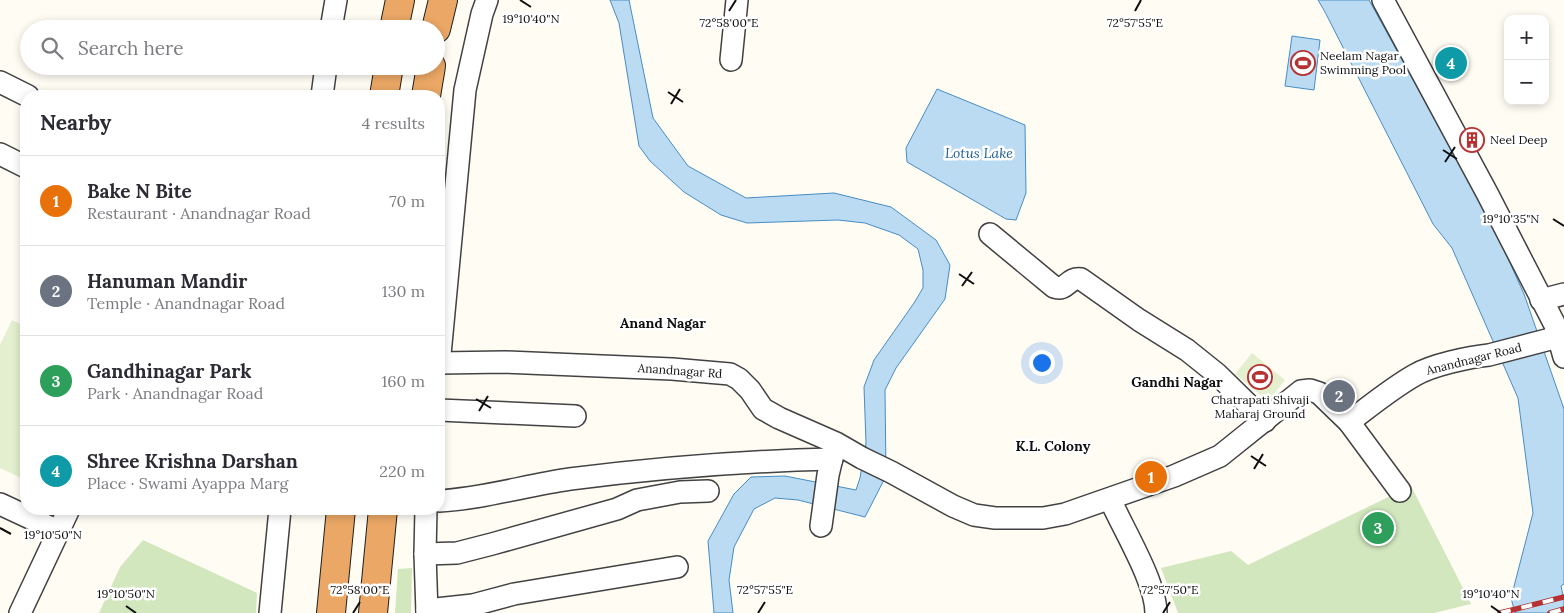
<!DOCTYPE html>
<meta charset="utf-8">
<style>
body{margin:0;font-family:Lora,serif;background:#f2f2f3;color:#2b2b33}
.controls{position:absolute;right:15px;top:15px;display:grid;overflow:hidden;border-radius:10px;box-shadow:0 2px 8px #0003}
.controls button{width:45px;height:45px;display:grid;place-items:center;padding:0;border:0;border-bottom:1px solid #e1e1e2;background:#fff;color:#2b2b33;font:25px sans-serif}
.you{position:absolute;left:1041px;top:362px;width:18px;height:18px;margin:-12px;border:4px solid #fff;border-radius:50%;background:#1a73e8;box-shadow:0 0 0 8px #1a73e833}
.badge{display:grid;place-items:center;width:32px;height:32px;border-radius:50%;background:#b63132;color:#fff;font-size:16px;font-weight:700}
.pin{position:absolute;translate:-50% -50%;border:2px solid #fff;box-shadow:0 1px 5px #0006}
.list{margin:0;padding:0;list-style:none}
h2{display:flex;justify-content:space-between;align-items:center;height:65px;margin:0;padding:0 20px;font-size:21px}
h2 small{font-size:16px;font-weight:400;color:#7c7c81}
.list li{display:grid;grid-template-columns:32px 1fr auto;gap:15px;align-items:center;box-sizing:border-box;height:90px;padding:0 20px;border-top:1px solid #e1e1e2}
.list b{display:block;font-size:19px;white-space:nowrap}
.list p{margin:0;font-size:16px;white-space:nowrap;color:#7c7c81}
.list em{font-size:16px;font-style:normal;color:#7c7c81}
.icon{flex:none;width:28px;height:28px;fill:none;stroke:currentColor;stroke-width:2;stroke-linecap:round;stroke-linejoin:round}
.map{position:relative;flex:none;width:1564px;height:613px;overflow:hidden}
.search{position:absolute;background:#fff;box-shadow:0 2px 8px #0003;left:20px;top:20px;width:425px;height:55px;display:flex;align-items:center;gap:12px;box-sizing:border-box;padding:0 18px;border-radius:28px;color:#7c7c81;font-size:19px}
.panel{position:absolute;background:#fff;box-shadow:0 2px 8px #0003;left:20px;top:90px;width:425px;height:425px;border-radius:20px}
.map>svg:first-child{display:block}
.green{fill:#d2e7be}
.pitch{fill:#e3efcf}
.water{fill:#bbdbf2;stroke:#478dc4}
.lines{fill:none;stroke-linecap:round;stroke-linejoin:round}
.minor-casing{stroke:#424242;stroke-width:24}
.highway-casing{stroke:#202020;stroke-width:30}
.minor{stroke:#fff;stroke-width:21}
.highway{stroke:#eaa765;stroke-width:28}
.rail-casing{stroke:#b63132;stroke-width:5.5}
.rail{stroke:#fff;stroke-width:4;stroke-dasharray:11;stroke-linecap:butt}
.ticks{fill:none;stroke:#0f0f0f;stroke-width:2}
.labels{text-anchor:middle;stroke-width:5;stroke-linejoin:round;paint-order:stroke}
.poi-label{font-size:12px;fill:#0f0f0f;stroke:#fff;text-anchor:start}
.street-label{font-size:12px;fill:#0f0f0f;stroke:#fff}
.water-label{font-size:14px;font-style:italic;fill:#216099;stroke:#fff}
.neighbourhood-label{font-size:14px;font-weight:bold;fill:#0f0f0f;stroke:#fff}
.ticks-label{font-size:12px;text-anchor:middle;fill:#0f0f0f;stroke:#fff;stroke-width:5;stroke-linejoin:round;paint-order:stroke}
</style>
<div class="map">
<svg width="1564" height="613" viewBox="0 0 1564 613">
<rect width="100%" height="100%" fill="#fefcf3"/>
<g class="green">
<polygon points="1411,486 1471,604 1434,613 1178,613 1161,568 1231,551 1248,565"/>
<polygon points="143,540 257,593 256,613 99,613 120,567"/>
<polygon points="412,568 411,613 395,613 398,569"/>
</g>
<g class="pitch">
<polygon points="12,320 26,327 26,480 0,468 0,345"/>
<polygon points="1252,353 1285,380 1268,401 1235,374"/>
</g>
<g class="water">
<polygon points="610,0 629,0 653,118 688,166 746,198 834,193 891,207 936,240 950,265 945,299 896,368 885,390 886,476 865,517 798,500 775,498 754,509 734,547 729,580 733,613 714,613 708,541 734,494 751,477 785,476 856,490 860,478 866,443 864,387 874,360 914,303 923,288 923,270 918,249 899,235 865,223 838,220 747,223 721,215 684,192 650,161 639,146 619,23"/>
<polygon points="1318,0 1369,0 1492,223 1524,294 1564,409 1564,584 1561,586 1564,600 1564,613 1515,613 1511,598 1533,513 1518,398 1452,248 1433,224 1325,12"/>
<polygon points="1292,36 1320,40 1314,90 1285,86"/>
<polygon points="937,89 1025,125 1026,193 1016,220 1006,219 907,162 906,148"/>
</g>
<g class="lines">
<defs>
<g id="minor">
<polyline points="1383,0 1487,193 1555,325 1564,357"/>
<polyline points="331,29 336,0"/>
<polyline points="731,60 737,0"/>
<polyline points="0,82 28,96"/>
<polyline points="322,96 326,66"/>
<polyline points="0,154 26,167"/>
<path d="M 990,234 L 1054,287 C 1067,292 1067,277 1081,279 L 1139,320 L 1187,350 L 1217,374 L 1265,421"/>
<polyline points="1541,300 1564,294"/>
<path d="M 439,363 L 505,362 L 672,369 L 730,374 L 739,379 L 750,390 L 763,409 L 779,418 L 836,443 L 862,458 L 891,472 L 953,506 L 974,515 L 995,518 L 1043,518 L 1065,514 L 1174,476 L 1220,456 L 1301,391 L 1310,390 L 1319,393 L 1349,422 C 1370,406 1392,388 1415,375 C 1432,365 1469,357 1489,355 L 1558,337"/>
<polyline points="439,365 465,90 482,14 487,0"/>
<polyline points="439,410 575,416"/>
<polyline points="1349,422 1400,491"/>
<path d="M 1110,499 C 1123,529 1156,582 1156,613"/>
<path d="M 439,501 C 482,499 527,485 570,479 C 657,468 745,461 832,459"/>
<polyline points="0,504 58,531"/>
<polyline points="426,509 425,554 427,613"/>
<polyline points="821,526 828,475 835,445"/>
<polyline points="425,554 457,553 492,544 617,509 637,500 680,492 708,491"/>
<polyline points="427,610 473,605 514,594 677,567"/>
<polyline points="20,613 69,509"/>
<polyline points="270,613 280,509"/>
</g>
<g id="highway">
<polyline points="394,29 400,0"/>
<polyline points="436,29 443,0"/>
<polyline points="384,96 389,66"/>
<polyline points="426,96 431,66"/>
<polyline points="331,613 341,509"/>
<polyline points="373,613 383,509"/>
</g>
</defs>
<use href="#minor" class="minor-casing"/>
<use href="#highway" class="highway-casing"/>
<use href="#minor" class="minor"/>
<use href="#highway" class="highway"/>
<defs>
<g id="rail">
<polyline points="1500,613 1564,597"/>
<polyline points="1550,613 1564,609"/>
</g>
</defs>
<use href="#rail" class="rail-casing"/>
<use href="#rail" class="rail"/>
</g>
<path class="ticks" d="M 520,0 L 531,7M 729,11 L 736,0M 1135,11 L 1141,0M 668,92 L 683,102M 671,104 L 680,89M 1443,150 L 1457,159M 1445,162 L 1455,147M 1553,219 L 1564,226M 959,274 L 974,284M 962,286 L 972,272M 476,399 L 491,408M 479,411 L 488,396M 1251,456 L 1266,466M 1254,469 L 1263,454M 0,528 L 11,534M 126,606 L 136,613M 1491,606 L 1501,613M 353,613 L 360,602M 758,613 L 765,602M 1163,613 L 1170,602"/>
<defs>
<symbol id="stadium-ring" viewBox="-11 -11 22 22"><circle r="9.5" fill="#fff" stroke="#b63132" stroke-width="1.5"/><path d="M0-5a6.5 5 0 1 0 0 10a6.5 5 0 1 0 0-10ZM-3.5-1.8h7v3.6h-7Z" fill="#b63132"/></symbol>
<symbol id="building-ring" viewBox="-11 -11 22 22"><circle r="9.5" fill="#fff" stroke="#b63132" stroke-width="1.5"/><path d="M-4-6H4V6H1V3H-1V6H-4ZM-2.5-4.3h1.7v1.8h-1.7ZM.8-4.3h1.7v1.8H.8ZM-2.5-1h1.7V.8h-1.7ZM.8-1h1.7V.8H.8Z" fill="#b63132"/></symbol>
</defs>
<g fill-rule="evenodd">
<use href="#stadium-ring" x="1289" y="49" width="28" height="28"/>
<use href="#building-ring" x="1458" y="126" width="28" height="28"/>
<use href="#stadium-ring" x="1246" y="363" width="28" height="28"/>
</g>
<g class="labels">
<g class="poi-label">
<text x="1320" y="60">Neelam Nagar<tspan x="1320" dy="14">Swimming Pool</tspan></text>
<text x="1490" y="144">Neel Deep</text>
<text x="1260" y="404" text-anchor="middle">Chatrapati Shivaji<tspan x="1260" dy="14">Maharaj Ground</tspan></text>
</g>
<g class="street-label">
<text transform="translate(1474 359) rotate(-14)" y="4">Anandnagar Road</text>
<text transform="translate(680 371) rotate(4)" y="4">Anandnagar Rd</text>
</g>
<g class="water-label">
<text x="979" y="158">Lotus Lake</text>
</g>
<g class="neighbourhood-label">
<text x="663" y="328">Anand Nagar</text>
<text x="1177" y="387">Gandhi Nagar</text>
<text x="1053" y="451">K.L. Colony</text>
</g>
</g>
<g class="ticks-label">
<text x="531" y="23">19°10'40"N</text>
<text x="729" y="27">72°58'00"E</text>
<text x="1135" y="27">72°57'55"E</text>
<text x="1511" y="223">19°10'35"N</text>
<text x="53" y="539">19°10'50"N</text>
<text x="360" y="594">72°58'00"E</text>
<text x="765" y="594">72°57'55"E</text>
<text x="1170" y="594">72°57'50"E</text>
<text x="126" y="598">19°10'50"N</text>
<text x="1491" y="598">19°10'40"N</text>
</g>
</svg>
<div class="controls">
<button>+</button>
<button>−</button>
</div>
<div class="you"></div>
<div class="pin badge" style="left:1151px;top:477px;background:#e8710a">1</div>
<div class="pin badge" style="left:1339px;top:396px;background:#6b7280">2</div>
<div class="pin badge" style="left:1378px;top:528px;background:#2e9e5b">3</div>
<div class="pin badge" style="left:1451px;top:63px;background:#0f9aa8">4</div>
<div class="search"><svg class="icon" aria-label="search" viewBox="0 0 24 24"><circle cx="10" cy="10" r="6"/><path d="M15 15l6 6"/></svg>Search here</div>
<section class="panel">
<h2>Nearby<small>4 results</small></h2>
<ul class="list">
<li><span class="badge" style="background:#e8710a">1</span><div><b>Bake N Bite</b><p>Restaurant · Anandnagar Road</p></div><em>70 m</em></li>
<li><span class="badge" style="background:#6b7280">2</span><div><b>Hanuman Mandir</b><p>Temple · Anandnagar Road</p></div><em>130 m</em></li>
<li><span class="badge" style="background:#2e9e5b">3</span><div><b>Gandhinagar Park</b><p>Park · Anandnagar Road</p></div><em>160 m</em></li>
<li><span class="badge" style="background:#0f9aa8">4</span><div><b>Shree Krishna Darshan</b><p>Place · Swami Ayappa Marg</p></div><em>220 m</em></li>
</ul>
</section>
</div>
